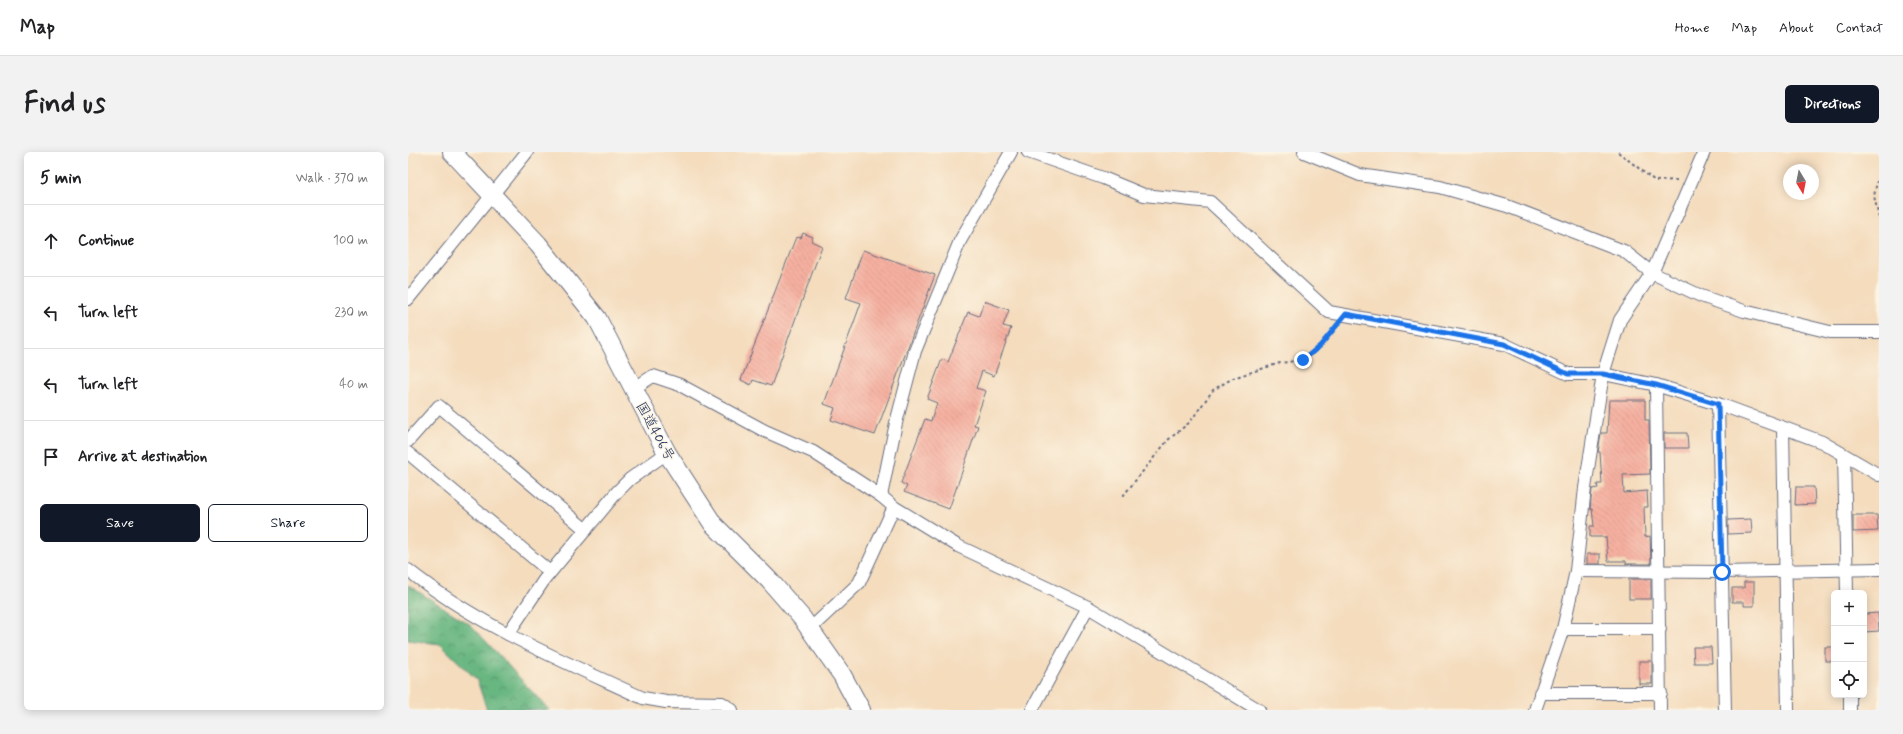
<!DOCTYPE html>
<meta charset="utf-8">
<style>
body{margin:0;font-family:Mynerve,"Klee One",sans-serif;background:#f2f2f2;color:#202124}
.controls{position:absolute;right:12px;bottom:12px;display:grid;overflow:hidden;border-radius:6px;box-shadow:0 2px 10px #0003}
.controls button{width:36px;height:36px;display:grid;place-items:center;padding:0;border:0;border-bottom:1px solid #e0e0e0;background:#fff;color:#202124;font:20px sans-serif}
.compass{position:absolute;left:1375px;top:12px;width:36px;height:36px;border-radius:50%;background:#fff;box-shadow:0 2px 10px #0003;rotate:170deg}
.stop{position:absolute;width:12px;height:12px;margin:-9px;border:3px solid #1a73e8;border-radius:50%;background:#fff}
.stop.end{background:#1a73e8;border-color:#fff;box-shadow:0 1px 4px #0008}
.list{margin:0;padding:0;list-style:none}
h2{display:flex;justify-content:space-between;align-items:center;height:52px;margin:0;padding:0 16px;font-size:17px}
h2 small{font-size:13px;font-weight:400;color:#757577}
.list li{display:grid;grid-template-columns:26px 1fr auto;gap:12px;align-items:center;box-sizing:border-box;height:72px;padding:0 16px;border-top:1px solid #e0e0e0}
.list b{display:block;font-size:15px;white-space:nowrap}
.list em{font-size:13px;font-style:normal;color:#757577}
.actions{display:flex;gap:8px;padding:12px 16px}
.actions a{flex:1;padding:9px 0;border:1px solid #111827;border-radius:6px;text-align:center;font-size:14px;color:#111827}
.actions .main{background:#111827;color:#fff}
.icon{flex:none;width:22px;height:22px;fill:none;stroke:currentColor;stroke-width:2;stroke-linecap:round;stroke-linejoin:round}
.map{position:relative;flex:none;width:1471px;height:558px;overflow:hidden;border-radius:6px}
header{display:flex;align-items:center;gap:24px;box-sizing:border-box;height:56px;padding:0 20px;background:#fff;border-bottom:1px solid #e0e0e0}
header strong{font-size:19px}
nav{display:flex;gap:22px;margin-inline-start:auto;font-size:14px}
.intro{display:flex;align-items:center;justify-content:space-between;box-sizing:border-box;height:96px;padding:0 24px}
h1{margin:0;font-size:28px}
.button{padding:10px 18px;border-radius:6px;background:#111827;color:#fff;font-size:14px;font-weight:700}
main{display:flex;gap:24px;padding:0 24px}
aside{flex:1;background:#fff;border-radius:6px;box-shadow:0 2px 10px #0003}
.map>svg:first-child{display:block}
.forest{fill:url(#forest-crowns);stroke:#41726f}
.building{fill:url(#building-back-hatch)}
.lines{fill:none;stroke-linecap:round;stroke-linejoin:round}
.minor-casing{stroke:#676c7f;stroke-width:14}
.highway-casing{stroke:#676c7f;stroke-width:20}
.path{stroke:#676c7f;stroke-width:2;stroke-dasharray:3 3;stroke-linecap:butt}
.minor{stroke:#fff;stroke-width:12}
.highway{stroke:#fff;stroke-width:18}
.route{stroke:#1a73e8;stroke-width:5}
.labels{text-anchor:middle;stroke-width:3;stroke-linejoin:round;paint-order:stroke}
.street-label{font-size:14px;fill:#1b2f5e;stroke:#fcf5e5}
</style>
<header>
<strong>Map</strong>
<nav><a>Home</a><a>Map</a><a>About</a><a>Contact</a></nav>
</header>
<div class="intro"><h1>Find us</h1><a class="button">Directions</a></div>
<main>
<aside>
<h2>5 min<small>Walk · 370 m</small></h2>
<ul class="list">
<li><svg class="icon" aria-label="ahead" viewBox="0 0 24 24"><path d="M12 20V5M6 11l6-6 6 6"/></svg><div><b>Continue</b></div><em>100 m</em></li>
<li><svg class="icon" aria-label="left" viewBox="0 0 24 24"><path d="M17 20v-9H6M10 6l-5 5 5 5"/></svg><div><b>Turn left</b></div><em>230 m</em></li>
<li><svg class="icon" aria-label="left" viewBox="0 0 24 24"><path d="M17 20v-9H6M10 6l-5 5 5 5"/></svg><div><b>Turn left</b></div><em>40 m</em></li>
<li><svg class="icon" aria-label="arrive" viewBox="0 0 24 24"><path d="M6 21V4h12l-3 4 3 4H6"/></svg><div><b>Arrive at destination</b></div></li>
</ul>
<div class="actions"><a class="main">Save</a><a>Share</a></div>
</aside>
<div class="map">
<svg width="1471" height="558" viewBox="0 0 1471 558">
<defs>
<pattern id="forest-crowns" width="20" height="18" patternUnits="userSpaceOnUse"><rect width="20" height="18" fill="#67b680"/><path d="M2 6a3 3 0 1 1 6 0M12 15a3 3 0 1 1 6 0" fill="none" stroke="#54946c"/></pattern>
<pattern id="building-back-hatch" width="6" height="6" patternUnits="userSpaceOnUse"><rect width="6" height="6" fill="#f6b0a0"/><path d="M-1 5l2 2M0 0l6 6M5-1l2 2" fill="none" stroke="#d2988c"/></pattern>
</defs>
<rect width="100%" height="100%" fill="#fcf5e5"/>
<filter id="ink" filterUnits="userSpaceOnUse"><feTurbulence type="fractalNoise" baseFrequency=".025" numOctaves="2"/><feDisplacementMap in="SourceGraphic" scale="8" xChannelSelector="R" yChannelSelector="G"/><feConvolveMatrix kernelMatrix="1 2 1 2 8 2 1 2 1" color-interpolation-filters="sRGB"/></filter>
<filter id="wash" filterUnits="userSpaceOnUse"><feTurbulence type="fractalNoise" baseFrequency=".012" numOctaves="4" result="noise"/><feDisplacementMap in="SourceGraphic" scale="16" xChannelSelector="R" yChannelSelector="G"/><feGaussianBlur stdDeviation="0.9" result="paint"/><feColorMatrix in="noise" values="0 0 0 0 0 0 0 0 0 0 0 0 0 0 0 0 0 1.4 0 .05"/><feComposite in="paint" operator="in"/></filter>
<g filter="url(#wash)">
<rect width="100%" height="100%" fill="#f4dcbd"/>
<polygon class="forest" points="0,433 63,473 141,558 79,558 69,528 32,492 0,488"/>
<g id="blocks">
<g class="building">
<polygon points="395,81 405,85 403,89 414,94 363,234 345,228 343,233 333,228 388,85 393,86"/>
<polygon points="455,98 527,123 467,283 423,268 427,256 416,252 453,151 438,146"/>
<polygon points="576,149 601,158 595,174 603,176 586,224 574,219 568,236 578,239 566,273 570,274 541,357 496,340 499,334 493,331 517,267 523,269 529,251 519,247 534,207 540,210 560,160 571,164"/>
<polygon points="1201,248 1237,248 1237,268 1241,268 1242,322 1215,323 1216,341 1239,339 1240,355 1236,355 1237,385 1242,384 1243,412 1218,412 1218,409 1200,409 1198,385 1182,385 1182,374 1186,374 1184,357 1182,357 1184,337 1190,336 1189,332 1194,332 1192,300 1190,300 1193,281 1199,281"/>
<polygon points="1256,281 1279,281 1280,296 1256,296"/>
<polygon points="1388,335 1406,335 1407,352 1387,353"/>
<polygon points="1445,363 1469,363 1470,379 1445,380"/>
<polygon points="1343,367 1344,381 1320,382 1320,368"/>
<rect x="1179" y="402" width="13" height="10"/>
<rect x="1221" y="427" width="22" height="20"/>
<polygon points="1336,430 1346,430 1346,454 1336,454 1336,450 1324,450 1324,436 1336,436"/>
<polygon points="1470,461 1471,479 1456,480 1456,462"/>
<polygon points="1285,495 1303,495 1304,511 1286,511"/>
<rect x="1417" y="495" width="9" height="14"/>
<rect x="1231" y="509" width="13" height="23"/>
</g>
</g>
</g>
<g filter="url(#ink)">
<use href="#blocks" fill-opacity="0" stroke="#676c7f" stroke-width="1"/>
<g class="lines">
<defs>
<g id="minor">
<polyline points="620,0 695,26 736,43 802,50 921,160 1096,192 1160,222 1195,222 1248,233 1319,255 1414,290 1471,323"/>
<polyline points="896,0 952,23 1032,35 1099,54 1216,99 1244,121 1293,144 1336,159 1422,180 1471,180"/>
<polyline points="0,147 119,0"/>
<polyline points="1248,233 1252,558"/>
<polyline points="225,237 245,224 272,233 357,279 405,300 473,344 486,355 550,394 680,455 851,558"/>
<polyline points="1310,252 1317,558"/>
<polyline points="1375,276 1380,558"/>
<polyline points="0,289 31,254 178,378"/>
<polyline points="0,301 142,420"/>
<polyline points="1436,303 1439,441"/>
<polyline points="473,344 488,271 507,199 552,89 603,0"/>
<path d="M 0,418 C 70,474 155,509 235,546 L 258,550 L 314,551 L 324,558"/>
<polyline points="1168,419 1314,420 1471,417"/>
<polyline points="402,477 451,431 486,355"/>
<polyline points="1155,477 1252,477"/>
<polyline points="100,482 136,428 209,340 222,327 259,301"/>
<polyline points="1132,541 1253,541"/>
<polyline points="1442,543 1442,558"/>
<polyline points="624,558 680,455"/>
<polyline points="1127,558 1155,477 1168,419 1177,336 1195,222 1212,168 1244,121 1296,0"/>
</g>
<polyline id="highway" points="44,0 130,92 189,166 259,301 305,372 362,429 394,466 434,523 453,558"/>
</defs>
<use href="#minor" class="minor-casing"/>
<use href="#highway" class="highway-casing"/>
<g class="path">
<polyline points="1210,0 1247,29 1271,28"/>
<polyline points="1471,29 1469,30 1466,44 1471,66"/>
<polyline points="715,344 760,288 782,270 805,238 825,226 872,211 895,208 912,194 930,173"/>
</g>
<use href="#minor" class="minor"/>
<use href="#highway" class="highway"/>
</g>
</g>
<g class="lines" filter="url(#ink)">
<polyline class="route" points="895,208 912,194 938,162 1096,192 1160,222 1195,222 1248,233 1310,252 1314,420"/>
</g>
<g class="labels">
<g class="street-label">
<text transform="translate(248 279) rotate(61)" y="5">国道406号</text>
</g>
</g>
</svg>
<div class="controls">
<button>+</button>
<button>−</button>
<button><svg class="icon" aria-label="locate" viewBox="0 0 24 24"><circle cx="12" cy="12" r="6"/><path d="M12 2v4M12 18v4M2 12h4M18 12h4"/></svg></button>
</div>
<svg class="compass" viewBox="-18 -18 36 36"><path d="M0-13l5 13h-10z" fill="#e53935"/><path d="M0 13l5-13h-10z" fill="#757577"/></svg>
<div class="stop" style="left:1314px;top:420px"></div>
<div class="stop end" style="left:895px;top:208px"></div>
</div>
</main>
